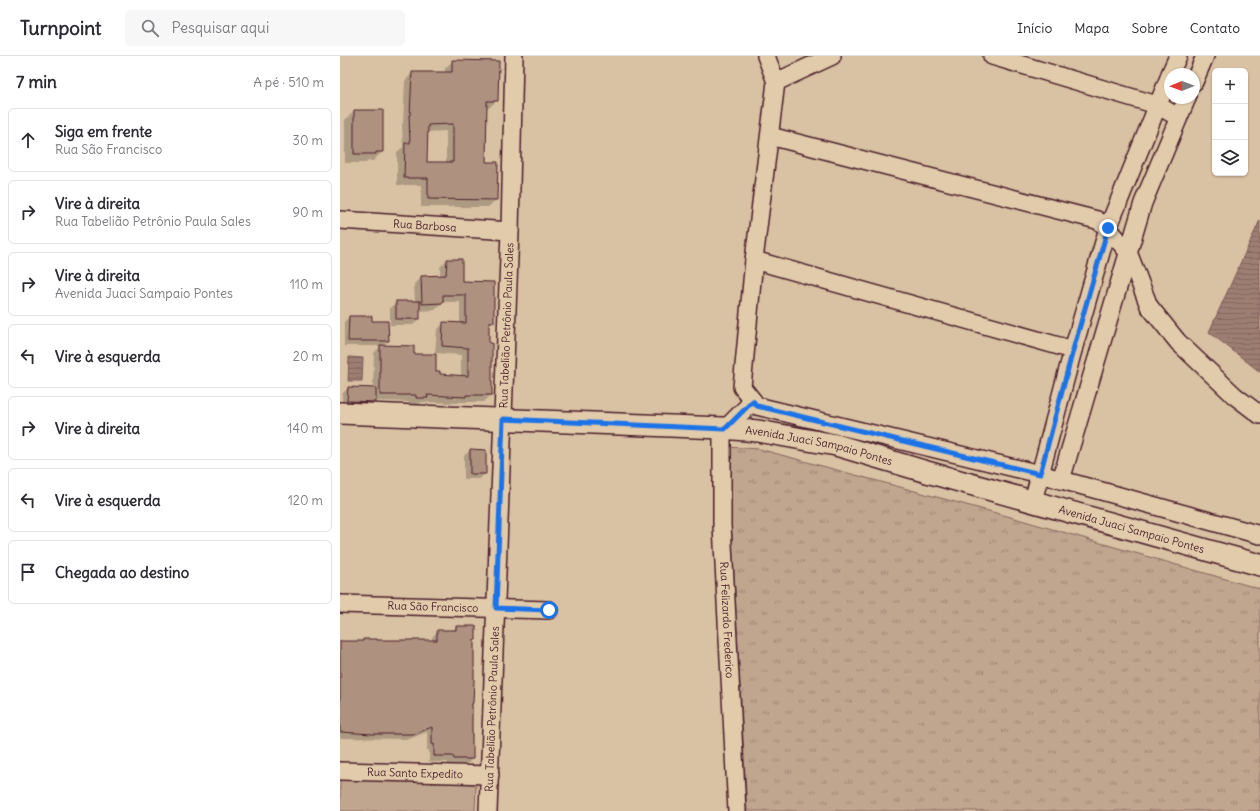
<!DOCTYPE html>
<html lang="pt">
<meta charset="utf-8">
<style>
body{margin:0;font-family:Delius,sans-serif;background:#f7f7f7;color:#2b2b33}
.controls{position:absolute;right:12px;top:12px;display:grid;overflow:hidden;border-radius:6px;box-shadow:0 1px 3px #0004}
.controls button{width:36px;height:36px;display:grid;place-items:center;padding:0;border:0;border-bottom:1px solid #e1e1e2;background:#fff;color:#2b2b33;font:20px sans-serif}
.compass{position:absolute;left:824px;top:12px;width:36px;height:36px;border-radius:50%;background:#fff;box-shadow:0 1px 3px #0004;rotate:269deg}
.stop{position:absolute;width:12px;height:12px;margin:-9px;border:3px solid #1a73e8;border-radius:50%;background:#fff}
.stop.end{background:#1a73e8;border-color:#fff;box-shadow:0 1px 4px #0008}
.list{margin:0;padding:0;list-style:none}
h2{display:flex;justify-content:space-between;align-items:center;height:52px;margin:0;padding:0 16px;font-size:17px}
h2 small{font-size:13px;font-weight:400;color:#7c7c81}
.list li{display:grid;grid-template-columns:26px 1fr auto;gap:12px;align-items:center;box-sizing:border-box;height:64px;margin:0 8px 8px;padding:0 8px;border:1px solid #e1e1e2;border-radius:6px}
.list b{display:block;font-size:15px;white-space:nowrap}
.list p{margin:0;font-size:13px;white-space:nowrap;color:#7c7c81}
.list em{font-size:13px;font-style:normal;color:#7c7c81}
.icon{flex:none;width:22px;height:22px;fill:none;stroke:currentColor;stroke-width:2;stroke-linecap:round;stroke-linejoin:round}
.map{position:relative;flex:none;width:920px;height:755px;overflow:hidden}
header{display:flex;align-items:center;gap:24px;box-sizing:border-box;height:56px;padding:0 20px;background:#fff;border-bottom:1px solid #e1e1e2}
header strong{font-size:19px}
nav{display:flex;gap:22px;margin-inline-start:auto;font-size:14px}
.search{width:280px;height:36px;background:#f7f7f7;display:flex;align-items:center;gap:10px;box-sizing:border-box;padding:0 14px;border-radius:6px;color:#7c7c81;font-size:15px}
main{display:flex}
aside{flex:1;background:#fff}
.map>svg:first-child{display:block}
.grass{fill:url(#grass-tufts);stroke:#86625d}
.park{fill:#c1a68f;stroke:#86625d}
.water{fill:url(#water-rules);stroke:#7c5856}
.shadow{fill:#0003;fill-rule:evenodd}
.building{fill:#af9180;stroke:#4a1f2b;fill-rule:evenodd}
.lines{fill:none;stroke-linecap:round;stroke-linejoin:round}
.minor-casing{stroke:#4a1f2b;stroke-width:20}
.major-casing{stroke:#4a1f2b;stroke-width:24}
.minor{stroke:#e2cbab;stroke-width:17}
.major{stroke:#e2cbab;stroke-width:21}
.route{stroke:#1a73e8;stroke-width:5}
.labels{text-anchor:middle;stroke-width:4;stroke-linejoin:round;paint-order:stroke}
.street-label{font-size:11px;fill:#4a1f2b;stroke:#e2cbab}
</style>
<header>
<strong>Turnpoint</strong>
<div class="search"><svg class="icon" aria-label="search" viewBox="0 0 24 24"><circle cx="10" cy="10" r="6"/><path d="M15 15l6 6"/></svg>Pesquisar aqui</div>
<nav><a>Início</a><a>Mapa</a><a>Sobre</a><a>Contato</a></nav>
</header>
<main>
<aside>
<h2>7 min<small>A pé · 510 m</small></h2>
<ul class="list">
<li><svg class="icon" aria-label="ahead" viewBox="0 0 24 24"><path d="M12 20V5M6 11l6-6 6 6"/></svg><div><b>Siga em frente</b><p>Rua São Francisco</p></div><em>30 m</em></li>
<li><svg class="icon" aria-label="right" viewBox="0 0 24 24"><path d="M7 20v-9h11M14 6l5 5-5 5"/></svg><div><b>Vire à direita</b><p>Rua Tabelião Petrônio Paula Sales</p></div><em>90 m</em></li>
<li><svg class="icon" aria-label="right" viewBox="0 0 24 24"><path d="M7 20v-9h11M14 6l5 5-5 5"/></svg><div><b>Vire à direita</b><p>Avenida Juaci Sampaio Pontes</p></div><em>110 m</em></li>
<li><svg class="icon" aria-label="left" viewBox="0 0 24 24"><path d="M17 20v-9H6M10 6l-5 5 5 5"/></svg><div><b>Vire à esquerda</b></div><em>20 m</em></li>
<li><svg class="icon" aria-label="right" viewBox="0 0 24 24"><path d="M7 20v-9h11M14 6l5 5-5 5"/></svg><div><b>Vire à direita</b></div><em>140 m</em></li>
<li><svg class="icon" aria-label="left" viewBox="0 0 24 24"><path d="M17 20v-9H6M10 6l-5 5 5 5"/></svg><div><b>Vire à esquerda</b></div><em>120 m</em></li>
<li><svg class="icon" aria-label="arrive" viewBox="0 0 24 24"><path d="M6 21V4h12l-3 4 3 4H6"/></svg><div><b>Chegada ao destino</b></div></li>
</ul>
</aside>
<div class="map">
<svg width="920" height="755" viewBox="0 0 920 755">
<defs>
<pattern id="grass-tufts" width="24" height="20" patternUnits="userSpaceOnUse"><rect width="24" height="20" fill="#c1a68f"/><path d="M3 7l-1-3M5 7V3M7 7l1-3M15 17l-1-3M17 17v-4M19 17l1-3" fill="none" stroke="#9f8775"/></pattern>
<pattern id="water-rules" width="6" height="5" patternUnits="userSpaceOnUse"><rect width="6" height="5" fill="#9e7e72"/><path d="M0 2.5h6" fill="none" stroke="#83675e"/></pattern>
</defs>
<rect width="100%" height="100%" fill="#d9c1a3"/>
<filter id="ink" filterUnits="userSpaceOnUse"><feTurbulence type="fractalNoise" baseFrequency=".025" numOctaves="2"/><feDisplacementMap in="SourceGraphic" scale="8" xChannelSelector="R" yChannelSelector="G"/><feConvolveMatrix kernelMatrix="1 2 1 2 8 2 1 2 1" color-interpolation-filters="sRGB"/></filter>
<g filter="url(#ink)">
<polygon class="grass" points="387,391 419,393 667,460 920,533 920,755 407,755"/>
<polygon class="park" points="0,723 136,728 135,755 0,755"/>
<g class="water">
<polygon points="920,164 920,316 869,276"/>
<polygon points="9,301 23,302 22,325 8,325"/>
</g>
<g class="shadow">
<path d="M 113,5 L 157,44 L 149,52 L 146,52 L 145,107 L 156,144 L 148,151 L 81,151 L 81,129 L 57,129 L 57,96 L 63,91 L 62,68 L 63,67 L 65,25 L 72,17 L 105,17 L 105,12 ZM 106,75 L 106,107 L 86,107 L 87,76 Z"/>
<polygon points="14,55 42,55 42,96 33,105 28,105 26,107 5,107 5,64"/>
<polygon points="107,204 121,204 121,226 153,266 148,270 148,288 151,288 151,339 144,346 119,346 118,347 82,346 79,348 69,348 69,346 35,345 29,352 2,351 2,338 8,332 33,333 34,297 41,290 4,290 4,266 9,261 31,266 48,285 42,290 73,298 99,319 121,320 121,299 95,297 97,274 104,267 120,268 120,246 102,246 102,247 95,254 79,255 79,263 73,269 50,269 50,252 56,246 75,246 74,228 81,221 100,220 100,211"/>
<polygon points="130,394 145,418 139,423 124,423 124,400"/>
<polygon points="116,571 135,584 133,586 132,703 126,709 108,708 107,706 89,706 89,694 87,694 87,676 69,683 0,682 0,586 21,586 23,584 36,585 92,585 92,581 98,575 112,575"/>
</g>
<g class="building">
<path d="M 112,4 L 159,5 L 158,45 L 147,45 L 146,106 L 158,106 L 157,144 L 88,143 L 88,122 L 64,122 L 65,87 L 70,87 L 69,59 L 70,59 L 72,16 L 112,16 ZM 113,68 L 113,106 L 87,106 L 88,69 Z"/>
<polygon points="14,54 43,54 43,96 36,96 36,98 14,98"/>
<polygon points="107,203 122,203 122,225 154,226 154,266 149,266 149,287 152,287 152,339 126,339 126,341 87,339 88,342 76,342 76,339 40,339 40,289 74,290 74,298 96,298 96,315 100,315 100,318 128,320 128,292 102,290 103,266 126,267 126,239 103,239 103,247 82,248 81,220 106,219"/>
<rect x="56" y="245" width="24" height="18"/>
<polygon points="9,260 32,260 32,265 48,265 49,285 8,285"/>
<polygon points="8,331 36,332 36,346 7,345"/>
<polygon points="130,393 146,394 146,418 130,418"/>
<polygon points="116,570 136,570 136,584 134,584 134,624 133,647 132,647 132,691 133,691 133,703 114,703 113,700 94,700 94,688 92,688 92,671 75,678 32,678 0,676 0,585 23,585 23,583 37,583 37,584 97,584 97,574 116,574"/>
</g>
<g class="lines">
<defs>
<g id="minor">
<polyline points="426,0 436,26 414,204 402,331 417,350 700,418 920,479"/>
<polyline points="652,0 817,49 838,61"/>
<polyline points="830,18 838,0"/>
<polyline points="436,26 492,0"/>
<polyline points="854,26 865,0"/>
<polyline points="430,80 757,164 768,172 788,196 809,250 838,286 895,340 920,359"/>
<path id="s1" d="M 0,164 L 170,175"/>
<polyline points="414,204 733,294"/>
<path id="s2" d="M 382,372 L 382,469 L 397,755"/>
<polyline points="385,373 413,345"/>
<polyline points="721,424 803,147 847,42"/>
<polyline points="693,445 733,294 768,172 830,19"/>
<path id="s3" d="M 0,548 L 209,554"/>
<path id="s4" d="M 0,715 L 150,719"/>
<path id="s5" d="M 148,755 L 170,175 L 174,0"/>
</g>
<g id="major">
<path id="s6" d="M 0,357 L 382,372 L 418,375 L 496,389 L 587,416 L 920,509"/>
</g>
</defs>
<use href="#minor" class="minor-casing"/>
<use href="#major" class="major-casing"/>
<use href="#minor" class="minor"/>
<use href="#major" class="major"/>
</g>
</g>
<g class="lines" filter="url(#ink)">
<polyline class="route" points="209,554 156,552 163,363 385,373 413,345 417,350 700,418 733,294 768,172"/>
</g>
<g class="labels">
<g class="street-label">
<text dy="4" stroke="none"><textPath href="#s1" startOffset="85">Rua Barbosa</textPath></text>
<text dy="4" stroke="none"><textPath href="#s5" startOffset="486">Rua Tabelião Petrônio Paula Sales</textPath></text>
<text dy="4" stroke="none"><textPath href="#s6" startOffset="481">Avenida Juaci Sampaio Pontes</textPath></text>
<text dy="4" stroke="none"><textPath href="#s6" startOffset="805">Avenida Juaci Sampaio Pontes</textPath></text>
<text dy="4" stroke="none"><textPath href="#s3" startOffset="93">Rua São Francisco</textPath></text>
<text dy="4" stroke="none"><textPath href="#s2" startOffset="192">Rua Felizardo Frederico</textPath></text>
<text dy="4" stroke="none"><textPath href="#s5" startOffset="102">Rua Tabelião Petrônio Paula Sales</textPath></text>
<text dy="4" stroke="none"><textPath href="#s4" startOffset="75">Rua Santo Expedito</textPath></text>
</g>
</g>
</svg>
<div class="controls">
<button>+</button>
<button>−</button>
<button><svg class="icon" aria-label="layers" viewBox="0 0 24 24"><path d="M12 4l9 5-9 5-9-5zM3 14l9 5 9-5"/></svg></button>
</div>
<svg class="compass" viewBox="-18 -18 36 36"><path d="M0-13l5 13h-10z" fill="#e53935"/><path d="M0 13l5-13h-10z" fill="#7c7c81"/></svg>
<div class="stop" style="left:209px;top:554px"></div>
<div class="stop end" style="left:768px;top:172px"></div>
</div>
</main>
